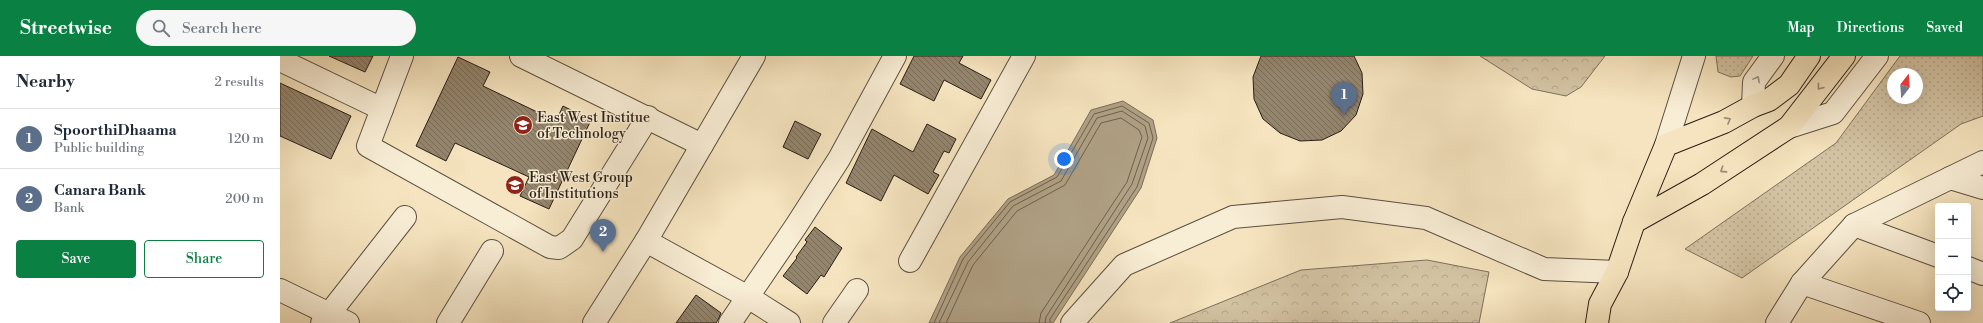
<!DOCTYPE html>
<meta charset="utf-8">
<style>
body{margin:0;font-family:"Libre Bodoni",serif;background:#f6f6f7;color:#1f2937}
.controls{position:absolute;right:12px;bottom:12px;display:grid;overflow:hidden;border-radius:4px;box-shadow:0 4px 16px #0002}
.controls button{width:36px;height:36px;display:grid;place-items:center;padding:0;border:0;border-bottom:1px solid #e0e1e3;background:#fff;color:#1f2937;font:20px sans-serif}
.compass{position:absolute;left:1607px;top:12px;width:36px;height:36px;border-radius:50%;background:#fff;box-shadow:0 4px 16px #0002;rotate:17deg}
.you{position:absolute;left:784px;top:103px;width:14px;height:14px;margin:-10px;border:3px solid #fff;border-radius:50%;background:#1a73e8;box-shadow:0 0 0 6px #1a73e833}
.badge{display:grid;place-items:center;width:26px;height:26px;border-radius:50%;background:#0b8043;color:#fff;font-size:13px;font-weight:700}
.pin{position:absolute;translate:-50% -33px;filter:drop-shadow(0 1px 2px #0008)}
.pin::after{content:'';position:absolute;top:21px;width:14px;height:12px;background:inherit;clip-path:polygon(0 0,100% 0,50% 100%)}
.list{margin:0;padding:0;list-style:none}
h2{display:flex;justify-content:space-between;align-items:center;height:52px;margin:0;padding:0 16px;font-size:17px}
h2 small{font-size:13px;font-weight:400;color:#747a83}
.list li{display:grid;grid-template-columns:26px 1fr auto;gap:12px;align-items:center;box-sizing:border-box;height:60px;padding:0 16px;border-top:1px solid #e0e1e3}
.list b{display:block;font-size:15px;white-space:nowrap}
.list p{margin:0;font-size:13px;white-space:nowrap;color:#747a83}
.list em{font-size:13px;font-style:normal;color:#747a83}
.actions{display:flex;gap:8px;padding:12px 16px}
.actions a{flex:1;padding:9px 0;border:1px solid #0b8043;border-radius:4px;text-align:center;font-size:14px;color:#0b8043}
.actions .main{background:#0b8043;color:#fff}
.icon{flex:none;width:22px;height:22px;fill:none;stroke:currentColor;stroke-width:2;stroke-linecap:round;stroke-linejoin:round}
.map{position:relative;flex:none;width:1703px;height:267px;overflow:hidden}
header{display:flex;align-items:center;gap:24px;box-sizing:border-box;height:56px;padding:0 20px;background:#0b8043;color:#fff}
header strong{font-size:19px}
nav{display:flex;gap:22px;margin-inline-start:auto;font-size:14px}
.search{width:280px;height:36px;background:#f6f6f7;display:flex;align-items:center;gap:10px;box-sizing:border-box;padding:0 14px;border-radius:22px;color:#747a83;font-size:15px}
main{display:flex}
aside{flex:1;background:#fff}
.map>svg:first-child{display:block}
.grass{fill:url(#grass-dots);stroke:#7e705c;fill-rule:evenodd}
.forest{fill:url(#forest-crowns);stroke:#7e705c}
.water{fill:#b0a185;stroke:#7a6d58}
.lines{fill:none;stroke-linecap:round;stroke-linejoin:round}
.shore{stroke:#6d604d;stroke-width:1}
.building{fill:url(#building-back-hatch);stroke:#2a1e15}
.minor-casing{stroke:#5d5040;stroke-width:24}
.major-casing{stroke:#2a1e15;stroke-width:24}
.minor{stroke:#f8edd5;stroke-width:22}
.major{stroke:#f5e4bf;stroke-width:22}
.oneway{stroke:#9b907f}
.oneway2{stroke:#9a8b72}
.labels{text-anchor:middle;stroke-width:3;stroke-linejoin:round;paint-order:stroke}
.poi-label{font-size:14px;fill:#2a1e15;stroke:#f8edd5;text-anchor:start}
</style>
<header>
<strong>Streetwise</strong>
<div class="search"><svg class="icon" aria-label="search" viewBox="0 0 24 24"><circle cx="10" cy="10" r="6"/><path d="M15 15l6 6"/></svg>Search here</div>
<nav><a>Map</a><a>Directions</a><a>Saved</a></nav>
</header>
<main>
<aside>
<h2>Nearby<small>2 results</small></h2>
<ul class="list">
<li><span class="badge" style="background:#5c6f8a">1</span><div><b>SpoorthiDhaama</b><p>Public building</p></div><em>120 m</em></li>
<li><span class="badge" style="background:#5c6f8a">2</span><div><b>Canara Bank</b><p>Bank</p></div><em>200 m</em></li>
</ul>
<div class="actions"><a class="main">Save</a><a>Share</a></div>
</aside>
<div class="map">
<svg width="1703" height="267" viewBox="0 0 1703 267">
<defs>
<pattern id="grass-dots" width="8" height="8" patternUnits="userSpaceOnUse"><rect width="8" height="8" fill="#d2c2a2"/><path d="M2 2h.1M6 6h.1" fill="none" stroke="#b4a68b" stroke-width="1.8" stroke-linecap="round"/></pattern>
<pattern id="forest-crowns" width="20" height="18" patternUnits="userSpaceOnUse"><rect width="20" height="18" fill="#d2c2a2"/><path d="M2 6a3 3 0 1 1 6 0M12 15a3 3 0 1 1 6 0" fill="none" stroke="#b4a68b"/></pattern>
<pattern id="building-back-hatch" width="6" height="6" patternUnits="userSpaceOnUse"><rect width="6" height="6" fill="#94856d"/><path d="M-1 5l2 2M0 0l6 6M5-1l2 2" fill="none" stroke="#796c58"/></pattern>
</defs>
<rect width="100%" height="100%" fill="#f5e4bf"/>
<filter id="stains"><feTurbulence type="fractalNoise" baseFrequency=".005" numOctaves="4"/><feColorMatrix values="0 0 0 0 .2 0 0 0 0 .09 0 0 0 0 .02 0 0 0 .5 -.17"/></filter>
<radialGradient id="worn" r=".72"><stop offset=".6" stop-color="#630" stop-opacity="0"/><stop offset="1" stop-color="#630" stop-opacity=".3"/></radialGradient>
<g class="grass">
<polygon points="1436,0 1473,0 1460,20 1451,21 1438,16"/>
<path d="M 1620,0 L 1703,0 L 1703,60 L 1681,68 L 1462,222 L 1405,193 L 1556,87 ZM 1613,18 L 1637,18 L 1637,42 L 1613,42 Z"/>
</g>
<g class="forest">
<polygon points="1200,0 1325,0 1301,31 1286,40 1252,33"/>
<polygon points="1147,204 1209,216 1199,267 890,267 1021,214"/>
</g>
<polygon class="water" points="843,45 873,64 877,82 861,132 773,267 649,267 680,201 728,143 774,119 811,54"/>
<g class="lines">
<g class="shore">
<polyline points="654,267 683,203 730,146 777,121 814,58 842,50 869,67 873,82 857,131 770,263 770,267"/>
<polyline points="659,267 688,206 733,150 781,125 817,62 842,55 865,70 868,82 852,128 766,261 765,267"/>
<polyline points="666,267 693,209 737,155 785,129 821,67 841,62 859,74 862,81 847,126 761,257 759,267"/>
</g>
</g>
<g class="building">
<polygon points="49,0 93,0 85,16"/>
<polygon points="634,0 683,0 679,7 711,24 701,43 664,24 654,45 620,28"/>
<polygon points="981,0 1074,0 1082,17 1083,38 1076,59 1061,75 1042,84 1020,85 1000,77 983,63 974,43 973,21"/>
<polygon points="178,1 210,16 203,30 276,65 283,50 311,64 269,153 240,140 249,121 175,87 166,105 136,90"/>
<polygon points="0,27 71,60 51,103 0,80"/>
<polygon points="515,65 541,78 528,103 503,91"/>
<polygon points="647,68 676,83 669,97 664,95 653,116 659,119 648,138 614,119 601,145 566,127 592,73 633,96"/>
<polygon points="535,171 562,192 544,221 541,219 527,238 503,220 517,202 516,201 527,186 525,184"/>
<polygon points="416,239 441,257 438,264 436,267 396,267"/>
</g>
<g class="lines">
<defs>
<g id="minor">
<polyline points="122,0 88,90 270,191 279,192 292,183 368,61"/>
<polyline points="241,0 422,89"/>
<polyline points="0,4 102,53"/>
<polyline points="1473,50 1474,26 1493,0"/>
<polyline points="1509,71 1553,57 1597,0"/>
<polyline points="1386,89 1414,0"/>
<polyline points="1670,122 1703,132"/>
<polyline points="1574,169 1658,200"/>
<polyline points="366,185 468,241 509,267"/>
<polyline points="630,205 744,0"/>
<polyline points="1688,212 1703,218"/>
<polyline points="1522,227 1639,267"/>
<polyline points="0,234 68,267"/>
<polyline points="42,267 125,161"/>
<polyline points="168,267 212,195"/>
<polyline points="314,267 366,185 474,0"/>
<polyline points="450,267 516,170 559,103 615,0"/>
<polyline points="554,267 577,234"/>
<polyline points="792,267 844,209 953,161 1062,151 1146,162 1264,213 1337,216"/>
<polyline points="1497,267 1522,227 1574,169 1703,106"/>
</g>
<g id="major">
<polyline points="1354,166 1422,128 1509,71 1564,0"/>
<polyline points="1317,267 1320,248 1337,216 1354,166 1386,89 1444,66 1473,50 1489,44 1509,29 1529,0"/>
</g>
</defs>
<use href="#minor" class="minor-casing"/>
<use href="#major" class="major-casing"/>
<use href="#minor" class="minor"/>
<use href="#major" class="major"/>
</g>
<defs><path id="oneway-chevron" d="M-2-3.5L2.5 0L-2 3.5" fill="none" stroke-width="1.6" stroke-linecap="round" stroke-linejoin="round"/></defs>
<use class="oneway" href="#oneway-chevron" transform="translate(1477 23) rotate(-62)"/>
<g class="oneway2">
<use href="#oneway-chevron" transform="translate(1540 31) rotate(128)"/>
<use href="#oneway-chevron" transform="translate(1448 64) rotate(-29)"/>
<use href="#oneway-chevron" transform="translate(1443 114) rotate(147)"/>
</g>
<defs>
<symbol id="school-disc" viewBox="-11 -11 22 22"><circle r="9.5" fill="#8f2418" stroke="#f8edd5"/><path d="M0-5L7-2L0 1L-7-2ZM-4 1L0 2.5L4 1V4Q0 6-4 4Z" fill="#fff"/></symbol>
<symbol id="university-disc" viewBox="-11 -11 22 22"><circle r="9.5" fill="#8f2418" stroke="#f8edd5"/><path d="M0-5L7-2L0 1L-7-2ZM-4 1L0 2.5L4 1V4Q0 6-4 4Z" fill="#fff"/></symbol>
</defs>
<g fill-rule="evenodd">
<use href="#school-disc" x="232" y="58" width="22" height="22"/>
<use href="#university-disc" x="224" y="118" width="22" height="22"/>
</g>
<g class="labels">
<g class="poi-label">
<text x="257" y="66">East West Institue<tspan x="257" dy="16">of Technology</tspan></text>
<text x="249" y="126">East West Group<tspan x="249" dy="16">of Institutions</tspan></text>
</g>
</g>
<rect width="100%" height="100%" filter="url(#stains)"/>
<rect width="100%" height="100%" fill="url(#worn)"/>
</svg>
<div class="controls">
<button>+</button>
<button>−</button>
<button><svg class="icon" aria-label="locate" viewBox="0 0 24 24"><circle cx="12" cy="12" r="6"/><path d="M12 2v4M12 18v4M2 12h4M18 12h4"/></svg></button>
</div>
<svg class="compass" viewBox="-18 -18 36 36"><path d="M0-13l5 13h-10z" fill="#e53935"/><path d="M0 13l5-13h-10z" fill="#747a83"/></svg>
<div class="you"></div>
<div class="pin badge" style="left:1064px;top:59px;background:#5c6f8a">1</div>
<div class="pin badge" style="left:323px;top:196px;background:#5c6f8a">2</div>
</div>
</main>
